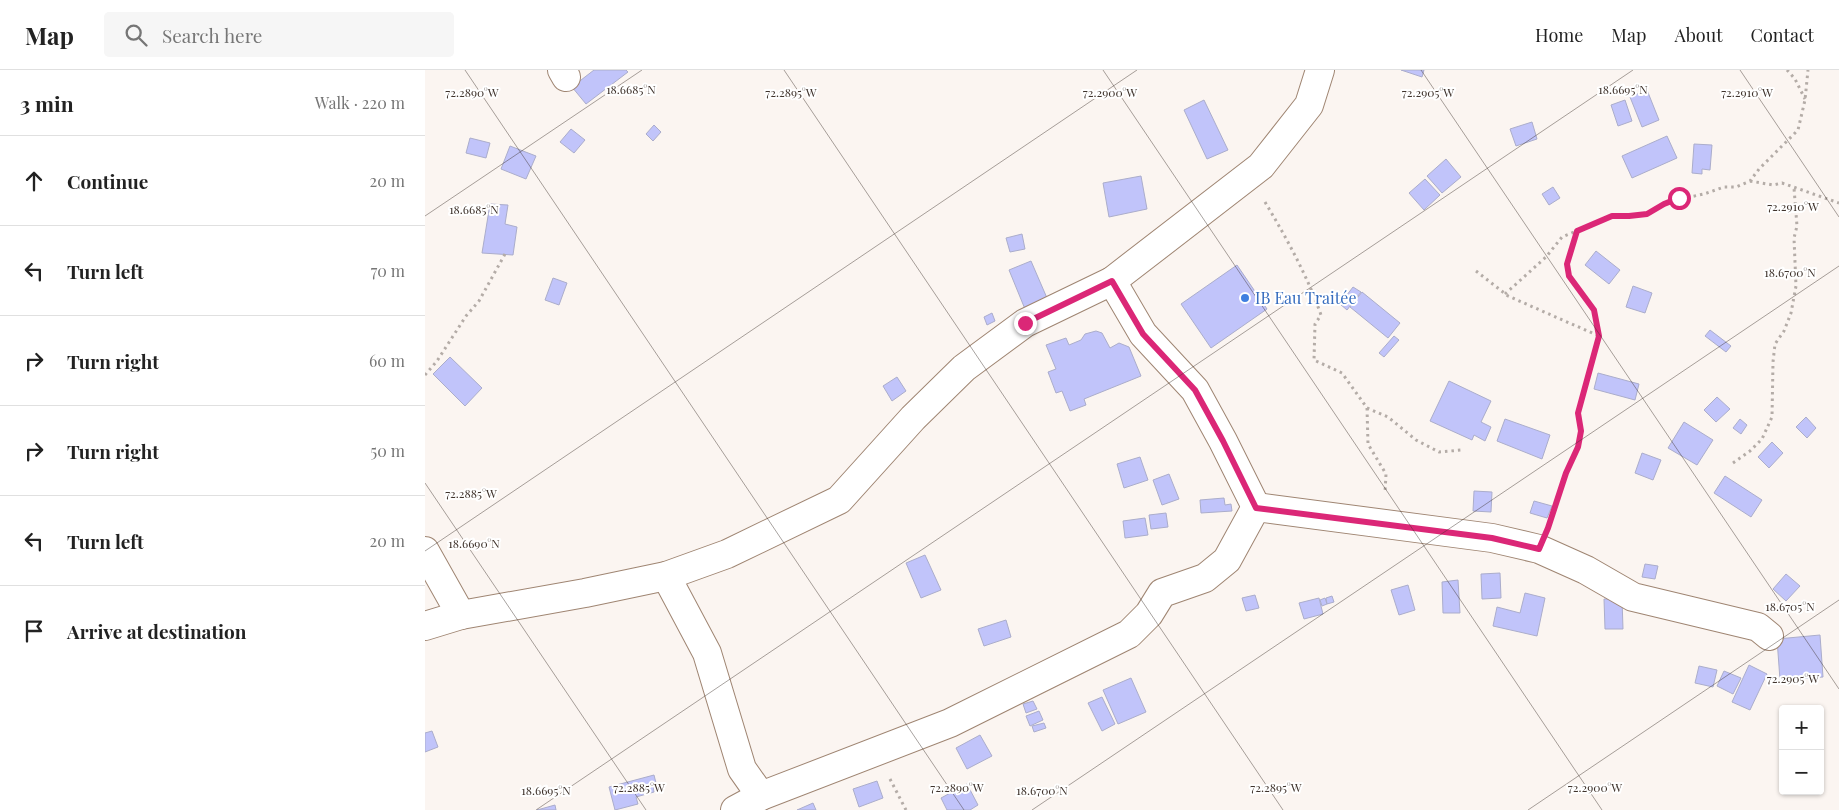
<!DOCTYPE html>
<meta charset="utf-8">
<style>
body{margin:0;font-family:"Playfair Display",serif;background:#f6f6f6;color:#222}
.controls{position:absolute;right:15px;bottom:15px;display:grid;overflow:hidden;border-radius:5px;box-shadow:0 1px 4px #0004}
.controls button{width:45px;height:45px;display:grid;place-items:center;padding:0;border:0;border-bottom:1px solid #e0e0e0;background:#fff;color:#222;font:25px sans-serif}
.stop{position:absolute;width:15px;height:15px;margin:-11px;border:4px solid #db2777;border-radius:50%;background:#fff}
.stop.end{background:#db2777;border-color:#fff;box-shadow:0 1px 5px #0008}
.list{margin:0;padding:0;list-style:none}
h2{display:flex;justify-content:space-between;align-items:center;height:65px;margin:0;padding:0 20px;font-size:21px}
h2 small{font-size:16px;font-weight:400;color:#767676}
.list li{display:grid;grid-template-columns:32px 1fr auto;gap:15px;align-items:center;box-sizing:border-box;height:90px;padding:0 20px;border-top:1px solid #e0e0e0}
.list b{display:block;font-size:19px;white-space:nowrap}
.list em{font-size:16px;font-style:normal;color:#767676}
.icon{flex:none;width:28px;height:28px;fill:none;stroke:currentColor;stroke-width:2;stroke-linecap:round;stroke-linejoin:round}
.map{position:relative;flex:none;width:1414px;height:740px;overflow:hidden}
header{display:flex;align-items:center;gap:30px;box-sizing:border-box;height:70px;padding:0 25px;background:#fff;border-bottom:1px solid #e0e0e0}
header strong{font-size:24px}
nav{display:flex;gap:28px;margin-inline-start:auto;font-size:18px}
.search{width:350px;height:45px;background:#f6f6f6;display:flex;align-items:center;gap:12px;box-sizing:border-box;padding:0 18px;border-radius:5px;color:#767676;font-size:19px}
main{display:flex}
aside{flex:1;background:#fff}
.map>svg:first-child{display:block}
.building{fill:#c1c4fa;stroke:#abadcb}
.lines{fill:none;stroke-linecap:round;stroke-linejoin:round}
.minor-casing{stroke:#9f8572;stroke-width:30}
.path{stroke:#b4aca7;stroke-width:3;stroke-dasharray:2.5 4;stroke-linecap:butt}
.minor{stroke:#fff;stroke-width:28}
.route{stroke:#db2777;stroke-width:6}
.ticks{fill:none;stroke:#3f332c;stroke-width:1;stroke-opacity:0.45}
.shop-dot{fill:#3f7fe0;stroke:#fff;stroke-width:2}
.labels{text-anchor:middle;stroke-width:4;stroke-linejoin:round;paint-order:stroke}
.shop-label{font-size:16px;fill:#366cbe;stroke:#fff;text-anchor:start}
.ticks-label{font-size:12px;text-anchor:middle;fill:#3f332c;stroke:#fff;stroke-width:4;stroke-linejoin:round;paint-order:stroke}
</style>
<header>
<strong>Map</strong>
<div class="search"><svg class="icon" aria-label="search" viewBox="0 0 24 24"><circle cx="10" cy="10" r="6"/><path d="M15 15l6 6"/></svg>Search here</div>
<nav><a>Home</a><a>Map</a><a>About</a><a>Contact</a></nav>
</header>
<main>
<aside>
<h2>3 min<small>Walk · 220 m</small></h2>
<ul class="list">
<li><svg class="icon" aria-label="ahead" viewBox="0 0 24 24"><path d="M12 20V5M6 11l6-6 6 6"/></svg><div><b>Continue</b></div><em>20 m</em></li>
<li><svg class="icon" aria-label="left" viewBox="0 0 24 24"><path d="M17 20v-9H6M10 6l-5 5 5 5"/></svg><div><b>Turn left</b></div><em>70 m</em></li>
<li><svg class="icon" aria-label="right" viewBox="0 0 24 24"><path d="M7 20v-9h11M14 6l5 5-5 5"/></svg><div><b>Turn right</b></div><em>60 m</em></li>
<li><svg class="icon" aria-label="right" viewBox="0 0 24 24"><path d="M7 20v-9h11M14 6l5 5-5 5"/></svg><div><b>Turn right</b></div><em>50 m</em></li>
<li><svg class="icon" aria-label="left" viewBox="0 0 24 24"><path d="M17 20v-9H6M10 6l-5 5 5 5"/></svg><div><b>Turn left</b></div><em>20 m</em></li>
<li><svg class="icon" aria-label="arrive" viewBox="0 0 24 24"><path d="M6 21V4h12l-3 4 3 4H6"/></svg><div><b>Arrive at destination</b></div></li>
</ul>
</aside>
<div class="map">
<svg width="1414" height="740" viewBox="0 0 1414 740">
<rect width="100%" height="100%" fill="#fbf5f1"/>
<g class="building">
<polygon points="169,0 201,0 203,2 161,34 147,17"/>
<polygon points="976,0 999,0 997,7"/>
<polygon points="1222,20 1234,50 1217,57 1205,27"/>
<polygon points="779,30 803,80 782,89 759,40"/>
<polygon points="1200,30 1207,51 1193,56 1186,35"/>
<polygon points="1107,52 1112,69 1091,76 1085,59"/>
<polygon points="229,55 236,62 228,71 221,64"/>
<polygon points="146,59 160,70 149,83 135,72"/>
<polygon points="1242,66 1252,88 1207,108 1197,86"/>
<polygon points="45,68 65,73 61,88 41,83"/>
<polygon points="1269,74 1287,75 1285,100 1277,99 1277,104 1267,103"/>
<polygon points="85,76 111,86 101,109 76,99"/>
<polygon points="1021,89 1036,107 1017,123 1002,106"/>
<polygon points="716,106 722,139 684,147 678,113"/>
<polygon points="1000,109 1015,125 999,140 984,123"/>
<polygon points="1128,117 1135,128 1124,135 1117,124"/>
<polygon points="65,134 83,135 80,154 92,157 88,185 57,183"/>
<polygon points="597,164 600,179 585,182 581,168"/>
<polygon points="1171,181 1195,200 1184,214 1160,195"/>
<polygon points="606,191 625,235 602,244 584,200"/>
<polygon points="812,195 842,239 786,278 756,234"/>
<polygon points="128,208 142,213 134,235 120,230"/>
<polygon points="1208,216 1227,223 1220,243 1201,237"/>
<polygon points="928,217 936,222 922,240 915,234"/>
<polygon points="937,222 975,253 963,268 925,237"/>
<polygon points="567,243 570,251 562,255 559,247"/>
<polygon points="1285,260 1306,276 1301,282 1280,266"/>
<polygon points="671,261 677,263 685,278 694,273 704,277 716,306 659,329 661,335 645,341 637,321 631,323 623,302 631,299 621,275 641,268 644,275 656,270 660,264"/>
<polygon points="969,266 974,270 959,287 954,283"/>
<polygon points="25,287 57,318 40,336 8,304"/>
<polygon points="1173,303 1214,314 1210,330 1169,319"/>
<polygon points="472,307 481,321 467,331 458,316"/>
<polygon points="1024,311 1066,331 1056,352 1066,357 1060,371 1049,365 1047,370 1005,351"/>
<polygon points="1292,327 1305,339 1291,352 1279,340"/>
<polygon points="1381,347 1391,358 1382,368 1371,357"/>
<polygon points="1080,349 1125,365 1117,389 1072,371"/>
<polygon points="1315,349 1322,355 1316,364 1308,358"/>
<polygon points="1259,352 1288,370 1272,395 1243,378"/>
<polygon points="1347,372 1358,383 1344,398 1333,387"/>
<polygon points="1217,383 1236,390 1228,410 1210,403"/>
<polygon points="715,387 723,410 699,418 692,394"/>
<polygon points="744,404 754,429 737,435 728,410"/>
<polygon points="1300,406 1337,430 1326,447 1289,423"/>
<polygon points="1049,421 1067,422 1066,442 1048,441"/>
<polygon points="799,428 800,435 806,434 807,441 776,443 775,430"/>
<polygon points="1109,431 1127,436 1122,448 1105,443"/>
<polygon points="741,443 743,457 726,459 724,445"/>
<polygon points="720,448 723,465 700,468 698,451"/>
<polygon points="500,485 516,520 496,528 481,493"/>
<polygon points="1220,494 1233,496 1230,509 1217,507"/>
<polygon points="1075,503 1076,528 1057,529 1056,504"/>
<polygon points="1361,504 1375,516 1361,531 1348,519"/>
<polygon points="1033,510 1035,543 1018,543 1017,512"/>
<polygon points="983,515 990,540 974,545 966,520"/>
<polygon points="1100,523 1120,528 1112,566 1068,556 1072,537 1095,543"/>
<polygon points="830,525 834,538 821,541 817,528"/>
<polygon points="907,526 909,532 902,534 901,528"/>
<polygon points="894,528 898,544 879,549 874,533"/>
<polygon points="900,528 902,534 897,536 895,530"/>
<polygon points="1179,529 1197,529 1198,559 1180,559"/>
<polygon points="581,550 586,567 559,576 553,559"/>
<polygon points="1395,565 1398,607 1355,610 1352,569"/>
<polygon points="1324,595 1342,604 1325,640 1307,632"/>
<polygon points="1274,596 1292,600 1288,617 1270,613"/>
<polygon points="1299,601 1316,608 1308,624 1292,616"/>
<polygon points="706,608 721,642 693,654 678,620"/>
<polygon points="677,627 690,654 677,661 663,633"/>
<polygon points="608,631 612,639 601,643 598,634"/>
<polygon points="614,641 618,650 605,656 601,646"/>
<polygon points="619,653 621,658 609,662 607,656"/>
<polygon points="7,661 13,677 0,682 0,663"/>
<polygon points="555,665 567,686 542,699 531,678"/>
<polygon points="229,705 231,713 228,714 229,722 211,727 213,734 190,740 184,717"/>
<polygon points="452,711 458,728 434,737 428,719"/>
<polygon points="542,714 553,735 545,740 522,740 516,728"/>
<polygon points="388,733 391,740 372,740"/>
<polygon points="130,735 131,740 112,740"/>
</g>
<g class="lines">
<defs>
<g id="minor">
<polyline points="137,0 141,7"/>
<polyline points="687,211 718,264 770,320 798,371 831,437"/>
<polyline points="831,437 1067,468 1114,479 1161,500 1208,527 1333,557 1344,566"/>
<polyline points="0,481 36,545"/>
<polyline points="241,506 282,583 317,699 336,726"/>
<polyline points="0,556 36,545 160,523 241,506 302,484 414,430 488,348 539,298 600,253 687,211 836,96 884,35 895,0"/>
<polyline points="310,740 336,726 525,653 704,564 724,544 737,523 780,508 802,490 831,437"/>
</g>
</defs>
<use href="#minor" class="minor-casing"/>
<g class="path">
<polyline points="1362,0 1370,9 1380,29"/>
<polyline points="1325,111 1348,115 1357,113 1414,133"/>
<path d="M 840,132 C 862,169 882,205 896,245 L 890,254 L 889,290 L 917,303 L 942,338 L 943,374 L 961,404 L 960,422"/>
<polyline points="1051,201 1083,226 1174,266"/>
<polyline points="1080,224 1121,187 1137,167 1187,146 1222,145 1239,134 1255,129 1279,124 1299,117 1311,117 1325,111 1334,99 1373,60 1380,30 1383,0"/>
<polyline points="0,305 12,291 41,246 54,231 80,184"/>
<polyline points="942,338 963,347 991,370 1014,382 1036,380"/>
<polyline points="1308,393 1325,381 1337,369 1347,347 1348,292 1350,274 1359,261 1366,243 1371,216 1369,168 1372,156 1369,118"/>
<polyline points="1126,451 1141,403 1153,377 1155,361 1153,343 1174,266 1169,239 1144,206 1142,194 1152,162"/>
<polyline points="465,709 481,740"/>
</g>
<use href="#minor" class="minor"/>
</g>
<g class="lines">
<polyline class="route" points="600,253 687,211 718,264 770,320 798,371 831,438 1067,468 1114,479 1123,458 1141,403 1153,377 1156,361 1153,343 1174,266 1169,240 1144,206 1142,194 1152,161 1187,146 1204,146 1222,144 1239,134 1254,128"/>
</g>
<path class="ticks" d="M 40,0 L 539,740M 359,0 L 858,740M 678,0 L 1177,740M 996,0 L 1414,619M 1315,0 L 1414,147M 0,146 L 217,0M 0,413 L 221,740M 0,481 L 712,0M 111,740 L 1208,0M 607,740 L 1414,196M 1103,740 L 1414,530"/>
<circle class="shop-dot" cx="820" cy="228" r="5"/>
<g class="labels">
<g class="shop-label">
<text x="830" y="234">IB Eau Traitée</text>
</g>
</g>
<g class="ticks-label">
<text x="206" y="24">18.6685°N</text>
<text x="1198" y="24">18.6695°N</text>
<text x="366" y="27">72.2895°W</text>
<text x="685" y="27">72.2900°W</text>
<text x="1003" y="27">72.2905°W</text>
<text x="47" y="27">72.2890°W</text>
<text x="1322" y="27">72.2910°W</text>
<text x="1368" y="141">72.2910°W</text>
<text x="49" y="144">18.6685°N</text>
<text x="1365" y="207">18.6700°N</text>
<text x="46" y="428">72.2885°W</text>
<text x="49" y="478">18.6690°N</text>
<text x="1365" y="541">18.6705°N</text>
<text x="1368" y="613">72.2905°W</text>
<text x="214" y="722">72.2885°W</text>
<text x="532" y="722">72.2890°W</text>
<text x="851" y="722">72.2895°W</text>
<text x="1170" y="722">72.2900°W</text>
<text x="121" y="725">18.6695°N</text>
<text x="617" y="725">18.6700°N</text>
</g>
</svg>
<div class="controls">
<button>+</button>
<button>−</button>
</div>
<div class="stop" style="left:1254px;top:128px"></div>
<div class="stop end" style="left:600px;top:253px"></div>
</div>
</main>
